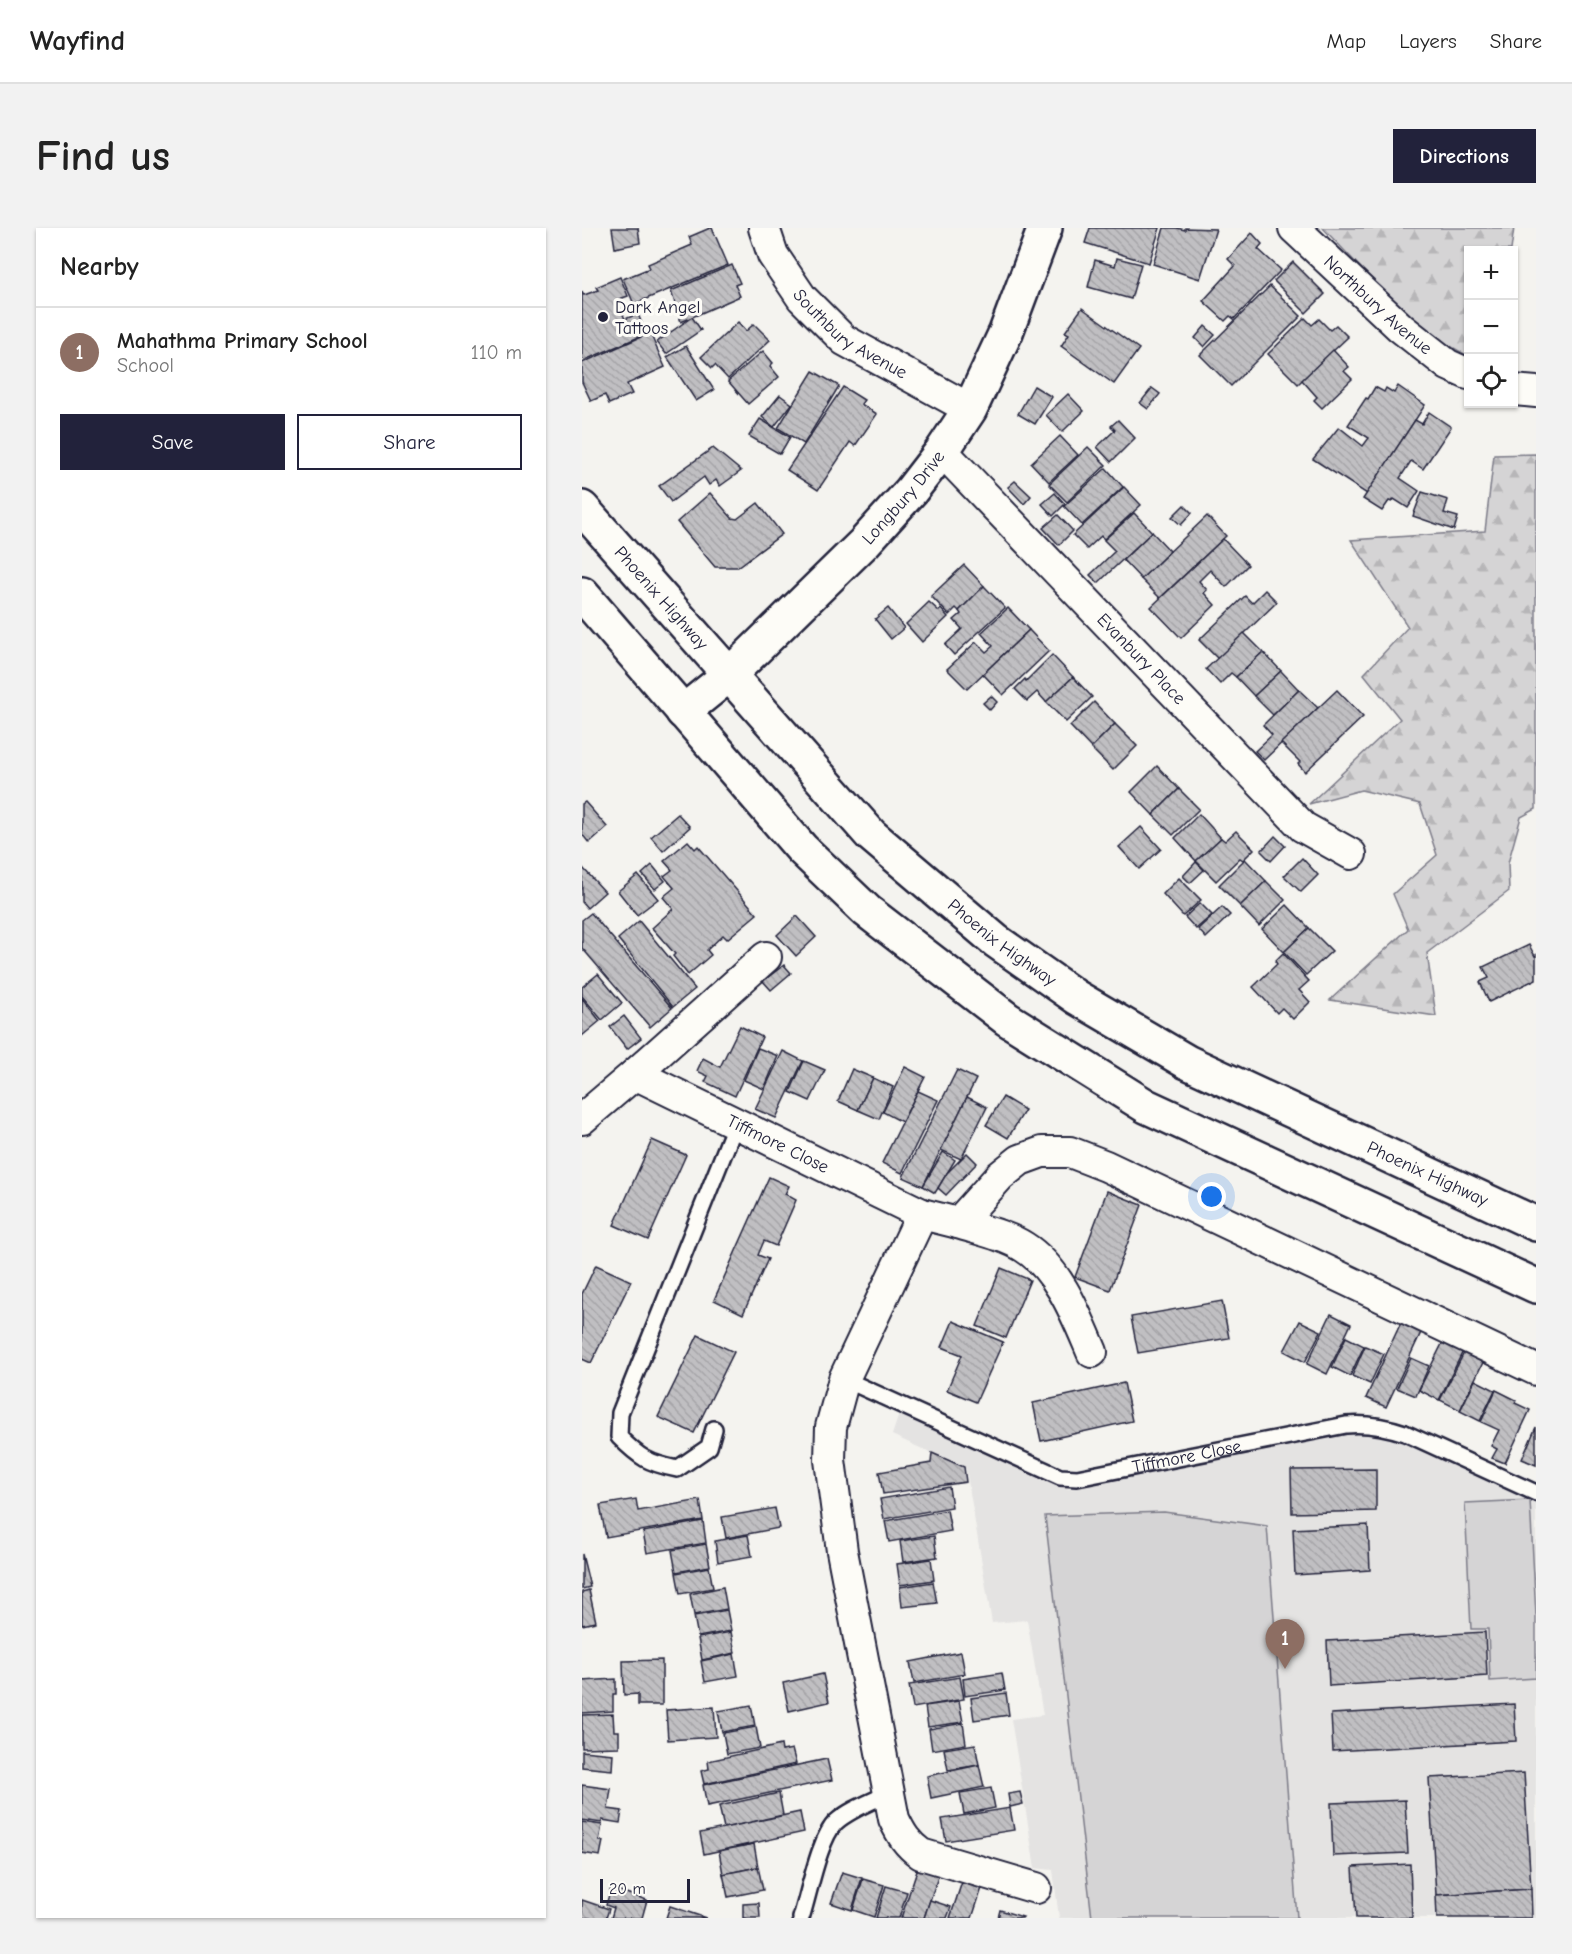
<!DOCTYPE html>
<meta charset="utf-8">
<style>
body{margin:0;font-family:"Comic Neue",sans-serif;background:#f2f2f2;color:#222}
.controls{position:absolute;right:18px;top:18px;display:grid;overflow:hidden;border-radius:0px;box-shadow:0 2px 4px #0004}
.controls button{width:54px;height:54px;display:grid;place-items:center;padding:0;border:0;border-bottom:2px solid #e0e0e0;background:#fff;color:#222;font:30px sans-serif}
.scale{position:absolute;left:18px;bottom:15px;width:90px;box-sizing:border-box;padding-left:6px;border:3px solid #22223b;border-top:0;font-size:16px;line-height:21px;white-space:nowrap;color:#22223b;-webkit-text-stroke:4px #fdfcf7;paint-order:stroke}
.you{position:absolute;left:630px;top:969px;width:21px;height:21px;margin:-15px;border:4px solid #fff;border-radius:50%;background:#1a73e8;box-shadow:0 0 0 9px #1a73e833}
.badge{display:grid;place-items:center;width:39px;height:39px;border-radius:50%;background:#22223b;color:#fff;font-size:20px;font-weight:700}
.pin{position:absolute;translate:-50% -50px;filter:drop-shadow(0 2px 3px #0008)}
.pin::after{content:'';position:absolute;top:32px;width:21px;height:18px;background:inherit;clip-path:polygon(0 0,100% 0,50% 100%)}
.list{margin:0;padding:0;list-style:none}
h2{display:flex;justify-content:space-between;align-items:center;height:78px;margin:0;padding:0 24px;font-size:26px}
h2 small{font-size:20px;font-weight:400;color:#767676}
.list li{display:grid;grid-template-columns:39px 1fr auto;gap:18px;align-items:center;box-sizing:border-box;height:90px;padding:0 24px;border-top:2px solid #e0e0e0}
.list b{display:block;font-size:22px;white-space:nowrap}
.list p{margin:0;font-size:20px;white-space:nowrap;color:#767676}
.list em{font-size:20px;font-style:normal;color:#767676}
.actions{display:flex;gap:12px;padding:18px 24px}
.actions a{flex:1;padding:14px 0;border:2px solid #22223b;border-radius:0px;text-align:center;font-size:21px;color:#22223b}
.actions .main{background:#22223b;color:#fff}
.icon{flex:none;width:33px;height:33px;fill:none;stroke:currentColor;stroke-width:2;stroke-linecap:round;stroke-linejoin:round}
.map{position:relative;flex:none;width:954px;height:1690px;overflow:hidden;border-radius:0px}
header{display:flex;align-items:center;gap:36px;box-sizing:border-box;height:84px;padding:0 30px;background:#fff;border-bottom:2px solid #e0e0e0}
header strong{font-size:28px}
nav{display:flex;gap:33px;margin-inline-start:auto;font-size:21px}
.intro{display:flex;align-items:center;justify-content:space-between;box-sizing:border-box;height:144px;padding:0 36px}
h1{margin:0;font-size:42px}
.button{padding:15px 27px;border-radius:0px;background:#22223b;color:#fff;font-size:21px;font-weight:700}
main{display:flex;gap:36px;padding:0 36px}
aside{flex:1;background:#fff;border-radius:0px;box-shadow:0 2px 4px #0004}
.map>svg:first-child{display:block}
.built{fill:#e4e3e2}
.forest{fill:url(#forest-firs);stroke:#7c7b88;stroke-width:1.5}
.pitch{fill:#d5d4d5;stroke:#7c7b88;stroke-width:1.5}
.building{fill:url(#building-back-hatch);stroke:#22223b;stroke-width:1.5}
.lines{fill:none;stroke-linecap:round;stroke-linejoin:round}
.service-casing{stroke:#22223b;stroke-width:20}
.minor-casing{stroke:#22223b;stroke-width:34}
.tertiary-casing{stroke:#22223b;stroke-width:38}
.secondary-casing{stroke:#22223b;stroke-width:38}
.service{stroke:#fdfcf7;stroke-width:15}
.minor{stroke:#fdfcf7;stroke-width:30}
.tertiary{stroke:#fdfcf7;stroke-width:33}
.secondary{stroke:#fdfcf7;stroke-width:33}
.poi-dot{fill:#22223b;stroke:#fdfcf7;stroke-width:2}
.labels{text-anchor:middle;stroke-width:6;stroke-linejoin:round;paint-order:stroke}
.street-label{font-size:18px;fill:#22223b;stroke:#fdfcf7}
.poi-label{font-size:18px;fill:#22223b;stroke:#fdfcf7;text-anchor:start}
</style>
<header>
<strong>Wayfind</strong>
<nav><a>Map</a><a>Layers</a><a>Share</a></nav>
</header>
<div class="intro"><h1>Find us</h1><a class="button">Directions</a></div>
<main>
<aside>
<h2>Nearby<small></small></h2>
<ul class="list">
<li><span class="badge" style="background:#8d6e63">1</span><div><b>Mahathma Primary School</b><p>School</p></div><em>110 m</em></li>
</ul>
<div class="actions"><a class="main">Save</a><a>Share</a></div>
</aside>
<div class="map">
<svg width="954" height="1690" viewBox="0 0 954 1690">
<defs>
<pattern id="forest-firs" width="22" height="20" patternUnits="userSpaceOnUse" patternTransform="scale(1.5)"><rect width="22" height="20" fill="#d5d4d5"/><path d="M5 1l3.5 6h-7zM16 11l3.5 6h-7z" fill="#b7b6b8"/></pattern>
<pattern id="building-back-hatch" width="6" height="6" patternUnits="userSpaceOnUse" patternTransform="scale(1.5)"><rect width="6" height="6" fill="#c0bfc2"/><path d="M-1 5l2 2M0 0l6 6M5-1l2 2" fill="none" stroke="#a5a4a8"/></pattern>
</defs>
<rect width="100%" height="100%" fill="#f4f3ef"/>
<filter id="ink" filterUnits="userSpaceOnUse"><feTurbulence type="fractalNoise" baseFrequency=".0167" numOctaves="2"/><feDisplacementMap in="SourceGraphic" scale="12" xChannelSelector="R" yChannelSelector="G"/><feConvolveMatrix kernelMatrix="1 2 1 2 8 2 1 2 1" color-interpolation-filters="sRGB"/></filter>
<g filter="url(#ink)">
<polygon class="built" points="318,1183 487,1261 780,1203 827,1214 954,1273 954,1690 477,1690 471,1642 453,1640 429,1491 461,1487 445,1392 410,1395 384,1241 310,1207"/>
<g class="forest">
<polygon points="741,0 932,0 929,22 886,22 886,128 836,100"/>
<polygon points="954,226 954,581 939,589 926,635 927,663 845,725 854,788 748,772 826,701 811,666 855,627 838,576 779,562 727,576 818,491 782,446 826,399 769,312 903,303 912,227"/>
</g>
<g class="pitch">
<polygon points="948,1272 954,1388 954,1450 908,1453 906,1401 889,1401 883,1275"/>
<polygon points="582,1284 685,1298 715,1690 510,1690 463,1288"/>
</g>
<g class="building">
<polygon points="30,0 56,0 58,15 33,20"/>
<polygon points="128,0 130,0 146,37 52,76 41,51 68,40 66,36 110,17 107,9"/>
<polygon points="508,0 578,0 567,35 503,15"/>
<polygon points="582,0 595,0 603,2 603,0 634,1 618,51 571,36"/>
<polygon points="670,5 680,16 676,21 699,42 652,91 648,88 643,93 621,73 653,38 646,31"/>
<polygon points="535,30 559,36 549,71 506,59 513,32 533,38"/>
<polygon points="711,34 743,66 724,85 692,53"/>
<polygon points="150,37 158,55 153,57 158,68 99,94 89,63"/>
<polygon points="38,49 46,68 35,72 43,91 56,86 64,106 3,132 0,130 0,63 2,67 16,62 14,59"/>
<polygon points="688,58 719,88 649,158 618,127"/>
<polygon points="500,80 557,121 532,156 479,118 487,106 483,104"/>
<polygon points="110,89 119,102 84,126 75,114"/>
<polygon points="723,90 730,97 737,91 748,102 754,97 766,109 716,156 686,126"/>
<polygon points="156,94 164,103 172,96 188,112 146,151 133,137 130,140 119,129"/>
<polygon points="623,98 633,107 622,119 613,110"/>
<polygon points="68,105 83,139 45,156 50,166 27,176 23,167 9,173 0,154 0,135"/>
<polygon points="104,118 132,162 114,173 85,129"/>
<polygon points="751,122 767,139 762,143 770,151 740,180 732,172 735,169 720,152"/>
<polygon points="181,123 191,135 188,138 197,149 166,176 146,153"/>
<polygon points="231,143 257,158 222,216 196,200"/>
<polygon points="452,158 470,169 453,196 436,186"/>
<polygon points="816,158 843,177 785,266 731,231 757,199 781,218 787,210 766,197 784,170 786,171 793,159 802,164 804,160 812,165"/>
<polygon points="261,159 282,172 279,176 295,186 273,218 268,214 236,262 205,242"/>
<polygon points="570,160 578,166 566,181 558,175"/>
<polygon points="486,166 502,183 480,204 464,187"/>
<polygon points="198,167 210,176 192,199 180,189"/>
<polygon points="847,184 869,199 841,241 829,233 818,250 837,263 826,280 812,271 810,274 807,273 800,283 781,271 833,192 840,196"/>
<polygon points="178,191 208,209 198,226 167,208"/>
<polygon points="536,192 553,210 529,234 515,219 533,202 529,198"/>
<polygon points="478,208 496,227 467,254 449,235"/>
<polygon points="506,219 524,237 485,274 467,256"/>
<polygon points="131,220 159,243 138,258 134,252 127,257 122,249 89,274 77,258"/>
<polygon points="524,240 541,259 500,297 482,278"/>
<polygon points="433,253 449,268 442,276 426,259"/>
<polygon points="542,259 559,277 522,311 519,308 505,321 491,307"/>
<polygon points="840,264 866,272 862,285 876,289 872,302 831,288"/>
<polygon points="128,265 150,290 155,291 176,275 200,306 156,339 133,339 95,294"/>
<polygon points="473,265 483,276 471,288 460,276"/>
<polygon points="602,277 610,285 599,297 590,289"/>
<polygon points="552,285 570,304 516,355 508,347 533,323 522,312"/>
<polygon points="476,287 491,303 477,317 461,300"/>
<polygon points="625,288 644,308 578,370 559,351"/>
<polygon points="570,304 588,323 559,351 541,332"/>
<polygon points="641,311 666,337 644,359 628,342 617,353 625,362 622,365 633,377 599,410 569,379"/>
<polygon points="382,337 402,358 377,383 374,380 367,387 349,368"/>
<polygon points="402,358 423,380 372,427 363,417 380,401 372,392 379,386 377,383"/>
<polygon points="683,362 695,374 636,431 617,412 663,368 670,375"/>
<polygon points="347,374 357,383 359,381 366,389 340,414 324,396"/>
<polygon points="306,380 322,400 309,411 293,391"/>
<polygon points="426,380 447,402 385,461 365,441 394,414 404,424 411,418 399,405"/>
<polygon points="447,402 467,423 421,467 401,446"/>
<polygon points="662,405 681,424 654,449 649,445 638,456 624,441"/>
<polygon points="681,424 699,443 672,468 654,449"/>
<polygon points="470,427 491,449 464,474 455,464 445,473 433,461 443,451 444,453"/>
<polygon points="699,443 717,462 691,487 672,468"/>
<polygon points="491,449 510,469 484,494 464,474"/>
<polygon points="717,462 736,480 682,532 673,523 690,507 681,497"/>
<polygon points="755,462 781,489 723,544 716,536 718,534 699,515"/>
<polygon points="409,468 415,474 408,482 401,475"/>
<polygon points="512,474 533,496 509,520 488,498"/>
<polygon points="533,496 555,518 531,542 509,520"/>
<polygon points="575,538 597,561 571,587 549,564"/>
<polygon points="597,561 617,581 591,607 571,587"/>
<polygon points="3,574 25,599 7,615 0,606 0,576"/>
<polygon points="96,586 108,599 81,623 69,609"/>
<polygon points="617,586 639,610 614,633 593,610"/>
<polygon points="559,599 579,621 557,641 537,619"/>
<polygon points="654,603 672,621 661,632 658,630 634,653 614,633 639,610 643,613"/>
<polygon points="693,608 703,618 689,633 679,623"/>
<polygon points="106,613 113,621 116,618 175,686 145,711 141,707 125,722 129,727 106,747 91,728 93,726 70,700 91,681 81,669 92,660 82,648 90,642 82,633"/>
<polygon points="720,630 736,647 719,664 702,648"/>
<polygon points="663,631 684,653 658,678 637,657"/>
<polygon points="614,634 622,642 608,655 601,648"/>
<polygon points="70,637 83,653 73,661 60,646"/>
<polygon points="0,639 23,664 5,680 0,674"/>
<polygon points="56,647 76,671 55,687 36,663"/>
<polygon points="597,650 619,672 601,688 581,666"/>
<polygon points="684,653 703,672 677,698 658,678"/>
<polygon points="618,675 630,687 614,701 603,689"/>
<polygon points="705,677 727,700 702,724 680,701"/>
<polygon points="640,679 648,687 624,710 616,701"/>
<polygon points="9,685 90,780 68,799 0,720 0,692"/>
<polygon points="215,688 234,709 214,728 195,707"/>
<polygon points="57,693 113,761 91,779 36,711"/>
<polygon points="727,700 750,723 724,747 702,724"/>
<polygon points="947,717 953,728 954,727 954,751 907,774 898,754 907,750 901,739"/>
<polygon points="701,725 727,753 717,762 728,774 711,791 700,780 695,785 671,759 695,736 693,733"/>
<polygon points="202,737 209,745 189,762 181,753"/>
<polygon points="16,746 40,775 20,792 0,768 0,759"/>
<polygon points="0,770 18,793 0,808"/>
<polygon points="42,788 59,810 45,821 28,799"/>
<polygon points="158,798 180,809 153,868 123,854 126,848 115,843 121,830 138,839"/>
<polygon points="176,820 196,828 182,861 162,852"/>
<polygon points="201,823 221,833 194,890 173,881"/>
<polygon points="222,833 243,842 228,873 208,864"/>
<polygon points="323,839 343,849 320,894 301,884"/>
<polygon points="270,841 291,850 276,882 256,873"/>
<polygon points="375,842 394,851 341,958 321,949"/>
<polygon points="291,850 311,859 297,891 276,882"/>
<polygon points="336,863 356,872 320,945 300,935"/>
<polygon points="385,869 405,879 379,931 359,922"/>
<polygon points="421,869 443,882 426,910 404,897"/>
<polygon points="70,912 104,927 66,1012 32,997"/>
<polygon points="361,924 373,932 353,965 341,958"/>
<polygon points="385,925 395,935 364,967 356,960 365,945"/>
<polygon points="187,949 207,958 203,966 214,972 194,1018 182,1013 176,1027 186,1031 161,1086 132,1072"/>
<polygon points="525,963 560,977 528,1062 493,1049"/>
<polygon points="14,1037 49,1053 9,1135 0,1131 0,1066"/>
<polygon points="419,1040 448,1052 424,1110 395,1098"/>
<polygon points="640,1073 647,1110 556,1125 549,1089"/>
<polygon points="749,1086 769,1096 745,1146 725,1136"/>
<polygon points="822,1088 842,1098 804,1179 784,1170"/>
<polygon points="371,1093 421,1114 394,1174 365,1162 380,1127 360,1119"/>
<polygon points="718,1093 739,1103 723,1134 702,1123"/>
<polygon points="116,1107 152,1124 112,1205 76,1189"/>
<polygon points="864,1108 884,1117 857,1172 837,1162"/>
<polygon points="764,1109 782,1118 768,1148 750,1139"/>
<polygon points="886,1117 905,1126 878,1182 858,1172"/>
<polygon points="783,1118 802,1126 788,1156 770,1148"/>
<polygon points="829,1130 847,1138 834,1168 815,1160"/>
<polygon points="893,1152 913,1162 898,1193 878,1183"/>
<polygon points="542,1155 550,1193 459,1213 451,1175"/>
<polygon points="914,1162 934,1172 933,1175 948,1182 923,1235 910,1230 915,1221 909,1218 917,1202 899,1194"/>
<polygon points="954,1199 954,1237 940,1231"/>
<polygon points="350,1225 382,1239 384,1254 301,1266 297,1244 349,1235"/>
<polygon points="794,1241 794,1283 710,1285 709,1242"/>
<polygon points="367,1259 370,1279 302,1291 298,1271"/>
<polygon points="54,1271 56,1283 118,1272 121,1292 24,1309 18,1277"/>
<polygon points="193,1280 197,1300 144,1310 140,1289"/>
<polygon points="365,1282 369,1303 307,1314 303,1293"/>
<polygon points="121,1293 124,1315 65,1325 61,1304"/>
<polygon points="786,1297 788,1342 713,1347 711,1301"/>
<polygon points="166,1307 170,1328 136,1334 133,1313"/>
<polygon points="352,1308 355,1329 321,1334 318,1313"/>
<polygon points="124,1316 128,1338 94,1344 90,1322"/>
<polygon points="0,1326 8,1359 0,1361"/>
<polygon points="349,1331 352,1352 318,1357 315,1336"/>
<polygon points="127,1339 131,1360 98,1366 94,1345"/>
<polygon points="351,1354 355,1375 320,1379 318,1359"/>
<polygon points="141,1359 145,1381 112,1387 108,1366"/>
<polygon points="7,1362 14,1394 0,1397 0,1364"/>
<polygon points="145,1382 149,1403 116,1409 112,1388"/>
<polygon points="149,1404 153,1425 120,1432 116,1410"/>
<polygon points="903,1404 905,1448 747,1458 745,1413"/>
<polygon points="379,1424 383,1446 332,1455 328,1434"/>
<polygon points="152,1426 156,1448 123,1454 119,1433"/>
<polygon points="80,1432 80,1477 56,1477 56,1466 42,1467 41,1433"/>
<polygon points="420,1445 423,1462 383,1468 381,1451"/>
<polygon points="241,1446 247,1474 207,1483 201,1455"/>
<polygon points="378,1449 382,1471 331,1480 327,1457"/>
<polygon points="34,1451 34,1466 31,1466 31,1483 0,1485 0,1453"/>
<polygon points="424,1465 427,1487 392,1492 389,1470"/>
<polygon points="377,1473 381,1494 346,1499 343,1478"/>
<polygon points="932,1476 934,1513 751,1523 749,1486"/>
<polygon points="169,1477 173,1498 140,1504 136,1483"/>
<polygon points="132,1479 134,1509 86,1512 84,1482"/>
<polygon points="31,1486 32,1503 37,1503 37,1519 0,1520 0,1487"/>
<polygon points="381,1495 384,1516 350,1522 347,1501"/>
<polygon points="174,1499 178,1520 145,1526 141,1505"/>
<polygon points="393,1516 397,1537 366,1542 362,1521"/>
<polygon points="199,1517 200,1523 210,1521 214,1536 122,1556 119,1543 127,1541 126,1533"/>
<polygon points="0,1523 31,1526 30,1542 0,1539"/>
<polygon points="245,1531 250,1552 125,1578 121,1557"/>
<polygon points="397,1537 402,1559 349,1570 345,1548"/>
<polygon points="942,1545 949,1661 854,1667 847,1550"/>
<polygon points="0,1557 29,1561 26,1581 40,1583 38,1595 20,1592 20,1595 0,1592"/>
<polygon points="409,1560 413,1580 382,1586 378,1565"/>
<polygon points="438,1564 441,1576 428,1579 426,1566"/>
<polygon points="197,1565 201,1587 142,1600 137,1578"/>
<polygon points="823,1572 826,1625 751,1628 749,1575"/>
<polygon points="428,1580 432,1602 364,1613 360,1591"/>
<polygon points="218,1584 222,1604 122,1626 118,1605"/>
<polygon points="0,1594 20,1597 17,1613 21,1613 18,1628 0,1625"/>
<polygon points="172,1616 176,1639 141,1646 137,1623"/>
<polygon points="337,1636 358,1643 342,1690 319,1690"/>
<polygon points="828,1636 830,1690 774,1690 771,1639"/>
<polygon points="176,1639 181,1662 146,1669 141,1646"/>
<polygon points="260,1644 280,1650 270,1682 249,1675"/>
<polygon points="281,1651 302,1657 292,1689 271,1682"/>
<polygon points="381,1651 401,1657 390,1690 368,1690"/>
<polygon points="304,1658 325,1664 317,1690 294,1690"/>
<polygon points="29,1660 65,1672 60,1690 29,1690 32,1680 24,1677"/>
<polygon points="949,1661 950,1690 855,1690 854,1667"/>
<polygon points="0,1672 27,1681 24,1690 0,1690"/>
<polygon points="348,1672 369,1679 365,1690 342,1690"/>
<polygon points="177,1675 178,1690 161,1690 161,1676"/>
<polygon points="88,1678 124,1690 84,1690"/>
<polygon points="418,1682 441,1689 440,1690 416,1690"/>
</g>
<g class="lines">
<defs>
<g id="service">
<path id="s1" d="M 262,1151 L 478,1249 L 495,1250 L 764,1197 C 785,1195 802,1198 823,1205 L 954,1265"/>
<path d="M 132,1201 L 127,1219 L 95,1241 C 66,1235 58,1230 37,1209 L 38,1185 L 154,895"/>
<path d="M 219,1690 C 227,1666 237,1610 254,1594 C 269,1581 289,1574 307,1565"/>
</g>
<g id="minor">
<path id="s2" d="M 182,0 L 191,27 L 220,70 L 262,112 L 388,181"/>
<path id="s3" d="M 712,0 L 819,100 L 866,137 L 886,146"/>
<polyline points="932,162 954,164"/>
<path id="s4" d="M 360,223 L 721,599 L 769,626"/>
<path id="s5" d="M 53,846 L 340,986 L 376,995 L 418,948 L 438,932 L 460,924 L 488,924 L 524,938 L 598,973 L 954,1142"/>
<polyline points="0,891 53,846 184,729"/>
<path d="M 340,986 L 262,1151 L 249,1199 L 248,1232 L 260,1323 L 312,1591 C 319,1606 325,1616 339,1626 L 454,1660"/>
<path d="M 376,995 C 398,1002 423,1007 442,1019 C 477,1041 495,1089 510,1124"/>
</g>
<g id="tertiary">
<path id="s6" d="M 101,484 L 148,446 L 282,315 L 329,263 L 360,223 L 388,181 L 424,104 L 463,0"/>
</g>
<g id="secondary">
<path id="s7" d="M 0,280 L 289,607 L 414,713 L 494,769 L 605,834 L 954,996"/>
<polyline points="0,366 220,621 285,683 425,791 564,878 954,1058"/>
</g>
</defs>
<use href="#service" class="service-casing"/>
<use href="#minor" class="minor-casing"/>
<use href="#tertiary" class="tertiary-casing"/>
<use href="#secondary" class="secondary-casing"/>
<use href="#service" class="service"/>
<use href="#minor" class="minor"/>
<use href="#tertiary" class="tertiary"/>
<use href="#secondary" class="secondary"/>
</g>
</g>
<circle class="poi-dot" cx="21" cy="89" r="6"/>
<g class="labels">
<g class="street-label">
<text dy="6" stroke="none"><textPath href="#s3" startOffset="114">Northbury Avenue</textPath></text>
<text dy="6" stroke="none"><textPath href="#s2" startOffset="141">Southbury Avenue</textPath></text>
<text dy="6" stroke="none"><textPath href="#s6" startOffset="308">Longbury Drive</textPath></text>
<text dy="6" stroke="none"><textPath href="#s7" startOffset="120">Phoenix Highway</textPath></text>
<text dy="6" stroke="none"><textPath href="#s4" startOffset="288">Evanbury Place</textPath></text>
<text dy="6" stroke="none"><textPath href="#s7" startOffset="606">Phoenix Highway</textPath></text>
<text dy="6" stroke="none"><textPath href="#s5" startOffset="159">Tiffmore Close</textPath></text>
<text dy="6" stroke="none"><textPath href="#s7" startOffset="1092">Phoenix Highway</textPath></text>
<text dy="6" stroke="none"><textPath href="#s1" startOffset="366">Tiffmore Close</textPath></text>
</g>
<g class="poi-label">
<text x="33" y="85">Dark Angel<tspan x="33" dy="21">Tattoos</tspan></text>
</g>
</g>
</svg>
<div class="controls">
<button>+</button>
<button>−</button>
<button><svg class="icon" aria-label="locate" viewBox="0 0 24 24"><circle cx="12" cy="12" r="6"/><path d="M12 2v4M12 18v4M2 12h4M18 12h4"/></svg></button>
</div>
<div class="scale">20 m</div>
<div class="you"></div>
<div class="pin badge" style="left:703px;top:1441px;background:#8d6e63">1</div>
</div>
</main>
